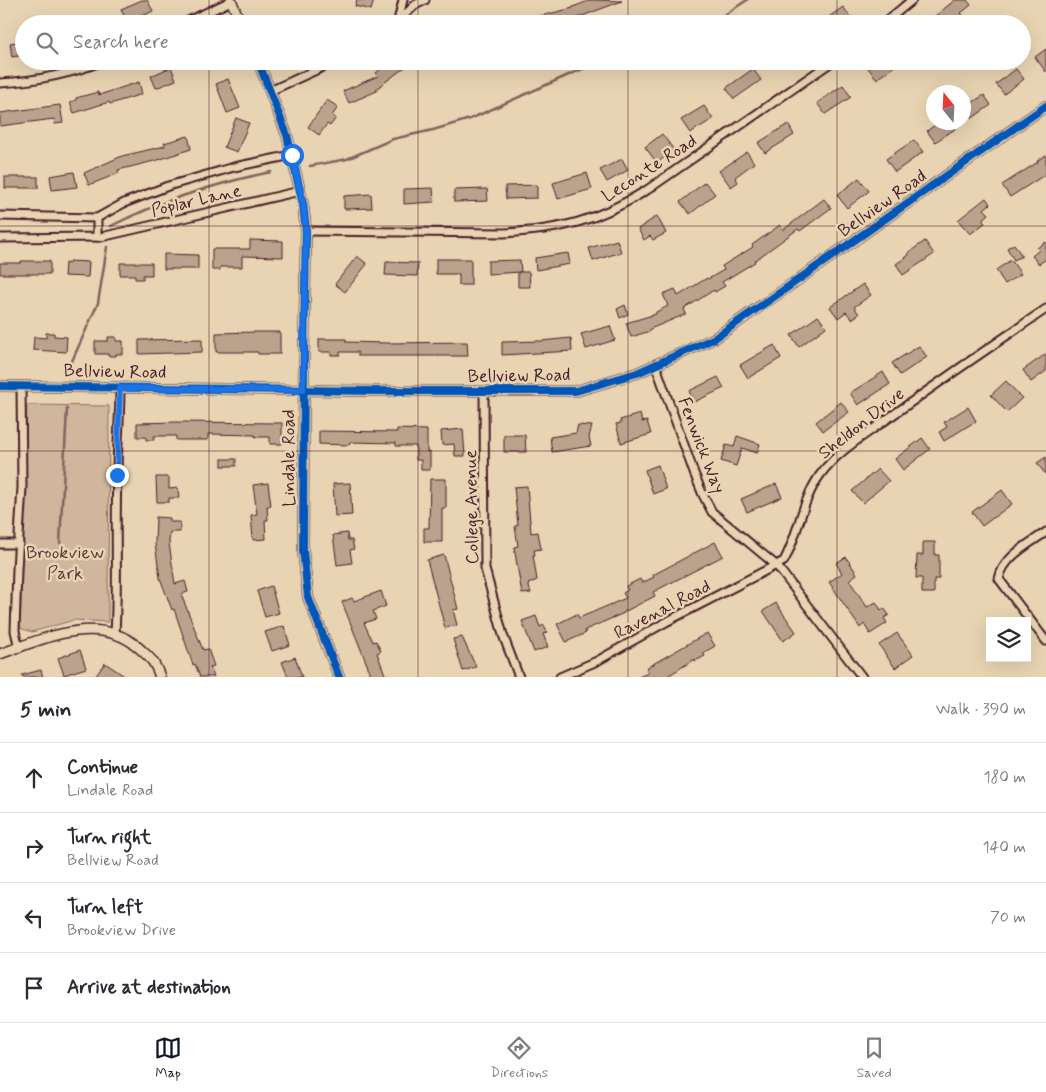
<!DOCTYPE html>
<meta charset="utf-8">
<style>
body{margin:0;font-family:Mynerve,sans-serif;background:#f2f2f3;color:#2b2b33}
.controls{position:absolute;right:15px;bottom:15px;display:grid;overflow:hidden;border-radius:0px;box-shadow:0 5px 20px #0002}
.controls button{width:45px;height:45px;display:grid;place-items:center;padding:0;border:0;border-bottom:1px solid #e1e1e2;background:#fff;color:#2b2b33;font:25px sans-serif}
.compass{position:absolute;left:926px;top:85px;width:45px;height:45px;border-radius:50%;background:#fff;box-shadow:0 5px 20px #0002;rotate:342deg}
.stop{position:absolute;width:15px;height:15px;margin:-11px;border:4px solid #1a73e8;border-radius:50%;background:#fff}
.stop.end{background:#1a73e8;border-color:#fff;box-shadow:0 1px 5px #0008}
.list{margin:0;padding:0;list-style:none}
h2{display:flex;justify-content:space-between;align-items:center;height:65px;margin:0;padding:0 20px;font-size:21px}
h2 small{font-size:16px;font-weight:400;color:#7c7c81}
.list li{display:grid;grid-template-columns:32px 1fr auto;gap:15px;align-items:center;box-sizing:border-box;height:70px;padding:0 20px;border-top:1px solid #e1e1e2}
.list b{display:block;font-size:19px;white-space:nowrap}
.list p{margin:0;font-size:16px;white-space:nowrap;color:#7c7c81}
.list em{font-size:16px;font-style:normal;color:#7c7c81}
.icon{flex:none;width:28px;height:28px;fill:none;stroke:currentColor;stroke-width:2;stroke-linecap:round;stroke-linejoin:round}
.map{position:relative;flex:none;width:1046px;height:677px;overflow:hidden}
.search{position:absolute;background:#fff;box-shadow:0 5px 20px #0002;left:15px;right:15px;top:15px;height:55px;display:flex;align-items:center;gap:12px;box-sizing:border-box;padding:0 18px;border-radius:28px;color:#7c7c81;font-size:19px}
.sheet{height:345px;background:#fff}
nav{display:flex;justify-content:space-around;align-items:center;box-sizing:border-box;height:70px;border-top:1px solid #e1e1e2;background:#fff;font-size:14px;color:#7c7c81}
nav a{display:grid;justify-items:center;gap:2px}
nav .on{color:#111827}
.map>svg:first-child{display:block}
.green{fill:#cfb69c;stroke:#8c6a64}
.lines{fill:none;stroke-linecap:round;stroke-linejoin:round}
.stream{stroke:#85625d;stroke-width:2.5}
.building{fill:#bba28d;stroke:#4a1f2b}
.minor-casing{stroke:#4a1f2b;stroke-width:11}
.tertiary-casing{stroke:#4a1f2b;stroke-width:12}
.minor{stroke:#e8d4b2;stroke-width:7}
.tertiary{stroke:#e8d4b2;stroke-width:9}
.cycleway-casing{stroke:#e8d4b2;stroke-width:11}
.cycleway{stroke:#0057b8;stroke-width:8}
.route{stroke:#1a73e8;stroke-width:6}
.grid{fill:none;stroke:#4a1f2b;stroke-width:1;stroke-opacity:0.55}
.labels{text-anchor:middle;stroke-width:5;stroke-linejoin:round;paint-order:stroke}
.street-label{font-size:18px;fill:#4a1f2b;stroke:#e8d4b2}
.park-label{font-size:18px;fill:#5e363c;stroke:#e8d4b2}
</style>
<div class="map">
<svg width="1046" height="677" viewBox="0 0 1046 677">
<rect width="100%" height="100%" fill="#e8d4b2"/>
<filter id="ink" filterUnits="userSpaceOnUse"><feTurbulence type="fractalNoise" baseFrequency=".02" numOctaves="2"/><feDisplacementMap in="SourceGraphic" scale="10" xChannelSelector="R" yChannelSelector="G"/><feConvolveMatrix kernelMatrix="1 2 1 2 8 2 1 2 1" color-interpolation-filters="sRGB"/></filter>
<g filter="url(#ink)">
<polygon class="green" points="27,405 109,406 108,622 74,620 32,632 20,628"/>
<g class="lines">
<g class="stream">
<polyline points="711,24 747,0"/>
<polyline points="310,166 347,159 393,139 433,130 470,119 600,61"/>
<path d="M 111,226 C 161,201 217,183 271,172"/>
<polyline points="68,370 98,303 107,247"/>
<polyline points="60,543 67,409"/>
</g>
</g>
<g class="building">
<polygon points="142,0 147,0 153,11 127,23 121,9"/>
<polygon points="357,0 374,0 371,10 355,6"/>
<polygon points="591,0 622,1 561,24 520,24 520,21 573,8 573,7"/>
<polygon points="955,0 967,0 971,5 961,13 966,19 959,24 956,24 953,19 947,24 925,24"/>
<polygon points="843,7 852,19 845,24 819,24"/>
<polygon points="24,41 24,55 12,57 10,43"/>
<polygon points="1046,49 1046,72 1035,57"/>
<polygon points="391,61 413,61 376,89 377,91 349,103 343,91 378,76 376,73"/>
<polygon points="877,61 901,61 877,79 868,68"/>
<polygon points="171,67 176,80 156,88 151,76"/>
<polygon points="753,69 761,80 734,99 726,88"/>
<polygon points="1016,69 1024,79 1004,94 996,84"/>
<polygon points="228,79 240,108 227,113 216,84"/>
<polygon points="139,82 142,94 110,104 109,102 74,113 70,102 76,100 76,98 98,92 99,95"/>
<polygon points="843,85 851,97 825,114 817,103"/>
<polygon points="984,95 991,105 971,119 964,108"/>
<polygon points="327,100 338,107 332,116 336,118 330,126 327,124 319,135 308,127"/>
<polygon points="60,105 63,123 55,124 54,119 0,126 0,113"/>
<polygon points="704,106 713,119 690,133 681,120"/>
<polygon points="236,118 249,123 237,152 224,147"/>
<polygon points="939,122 950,122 955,129 935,142 927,131"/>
<polygon points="788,124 794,135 765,153 758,143"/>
<polygon points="662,134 674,150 657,163 645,147"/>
<polygon points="188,136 191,149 158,160 118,170 119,173 89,185 84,173 122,156 165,146 164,143"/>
<polygon points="914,140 923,152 895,172 886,159"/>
<polygon points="747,152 754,163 735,177 738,182 731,187 719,171"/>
<polygon points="1046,155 1046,174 1010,197 1002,185 1038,162 1037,161"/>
<polygon points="622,159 628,170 607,182 600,170"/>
<polygon points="74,172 77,187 52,190 50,176"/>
<polygon points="587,173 592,189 558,199 553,183"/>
<rect x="5" y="177" width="33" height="11"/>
<polygon points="859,178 869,191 847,208 837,195"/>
<polygon points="705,182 715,194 690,214 680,202"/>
<polygon points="537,185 537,198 506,199 505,186"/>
<polygon points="433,188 434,202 404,204 404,189"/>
<polygon points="487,189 488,201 454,202 454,190"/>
<polygon points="371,194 372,208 344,209 344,196"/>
<polygon points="986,198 990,204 984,209 989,214 982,220 985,223 970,234 958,220"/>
<polygon points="824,199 831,208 800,231 798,229 754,261 755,262 722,282 725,286 715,292 714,290 684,309 686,314 650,329 650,331 631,337 626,323 656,314 656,312 668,306 663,294 675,289 678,296 707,278 708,279 724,270 722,266 753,247 752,245 780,225 783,230"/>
<polygon points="657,216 666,233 653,240 650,236 644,240 638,229"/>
<polygon points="250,240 283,241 283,257 242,256 242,267 220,267 220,270 212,270 212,249 250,249"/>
<polygon points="617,240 621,252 593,261 589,248"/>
<polygon points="925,241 934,254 903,275 896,264 909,255 908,253"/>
<polygon points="1046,242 1046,259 1039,264 1032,256 1039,250 1037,248"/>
<polygon points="1014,244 1022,256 1014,260 1007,248"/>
<polygon points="568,253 570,264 536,270 535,258"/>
<polygon points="164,254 198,255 198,269 164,269"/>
<polygon points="357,256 367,264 345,292 335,284"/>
<polygon points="436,259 471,259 471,285 459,285 459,274 436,274"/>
<polygon points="520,260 521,272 488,274 488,261"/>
<polygon points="1011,260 1021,274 1005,284 996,270"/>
<polygon points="21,261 50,261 50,274 0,274 0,263 21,263"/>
<polygon points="69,261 89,262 88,277 64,276 65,263 69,264"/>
<polygon points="386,262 418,263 417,276 385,275"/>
<polygon points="120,263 152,263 152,275 143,275 143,279 135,279 135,275 120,275"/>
<polygon points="518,272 529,272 530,287 518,287"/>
<polygon points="863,284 871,295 854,307 859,314 852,319 846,312 838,318 830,307"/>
<polygon points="625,305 628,314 620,318 617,309"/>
<polygon points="818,316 826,327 799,347 791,335"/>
<polygon points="610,326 615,340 586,349 581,334"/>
<polygon points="258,332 280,332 280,354 258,354 258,352 216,352 216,333"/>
<polygon points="46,333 54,333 54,336 67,337 66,352 33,350 34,337 46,338"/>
<polygon points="108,337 116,337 116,341 123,341 123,354 116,354 116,356 108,356 108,354 95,354 95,341 108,341"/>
<polygon points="571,338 572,351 502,355 502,342 541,341"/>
<polygon points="202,339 202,352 139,354 139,340"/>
<polygon points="319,339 346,339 346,342 387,343 467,342 468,356 358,356 358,352 340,352 340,355 331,355 331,352 319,352"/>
<polygon points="774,345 781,358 748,378 740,365"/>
<polygon points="919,346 927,357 900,375 892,363"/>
<polygon points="1046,354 1046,371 1031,382 1023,370"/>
<polygon points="883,372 890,384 858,405 850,393"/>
<polygon points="718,377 724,388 694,402 689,391"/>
<polygon points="1006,381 1022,398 1007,412 991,395"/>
<polygon points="841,402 849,412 823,431 816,422"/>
<polygon points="968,407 976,421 944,441 939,432 947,427 944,422"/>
<polygon points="640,414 642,422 647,421 651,434 621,443 616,424 621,423 620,420"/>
<polygon points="176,422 282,423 282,444 270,444 270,437 255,437 255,435 208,434 208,440 176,440 176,436 154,436 154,440 146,440 146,437 137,437 137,423"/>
<polygon points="578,425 592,426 589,437 591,446 552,452 550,437 576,433"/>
<polygon points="397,429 427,430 427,452 430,452 430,470 421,470 421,460 416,460 416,446 396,446 396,443 350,442 349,445 319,444 319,431 397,432"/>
<polygon points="463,429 465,456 455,456 454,444 442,445 441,431"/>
<polygon points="504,435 525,435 526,452 504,452"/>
<polygon points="737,436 760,444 757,453 742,448 736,466 721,461 726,445 734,447"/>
<polygon points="922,438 930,449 903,470 895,459"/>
<polygon points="1046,457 1046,475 1037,463"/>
<rect x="222" y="459" width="14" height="7"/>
<polygon points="658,465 666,489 653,494 645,470"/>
<polygon points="878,469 889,481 863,503 852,491"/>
<polygon points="156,477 169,477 169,489 178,488 179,498 169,498 169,502 157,502"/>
<polygon points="430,479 446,479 446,508 442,508 442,542 424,542 424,528 429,528"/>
<polygon points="268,483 271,506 267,506 268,520 265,520 266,539 253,540 251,515 257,514 253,485"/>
<polygon points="350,483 352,515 335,516 333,484"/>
<polygon points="776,484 782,497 747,512 741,499"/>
<polygon points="527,486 531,533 538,532 541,549 534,550 535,555 533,555 537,580 528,584 531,593 522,594 514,547 518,546 515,526 518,525 514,487"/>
<polygon points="1002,490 1012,504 982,526 972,512"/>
<polygon points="156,517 170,518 170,522 180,522 180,532 170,532 169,543 175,584 185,581 188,592 181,594 203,650 208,649 214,666 210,667 214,677 200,677 195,664 193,665 174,609 172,610 160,578 155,544"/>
<polygon points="347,533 348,540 352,540 354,549 350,550 352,563 337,565 333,535"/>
<polygon points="715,542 723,556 653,592 655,596 624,612 624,613 585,630 586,633 566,642 557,624 577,614 579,618 626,598 623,593 628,590 626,586 640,579 642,583 654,577 653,575"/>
<polygon points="923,542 935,542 935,555 939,555 939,579 934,579 934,593 922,593 922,578 916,578 917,555 923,555"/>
<polygon points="444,555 458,609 453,610 457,625 445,628 427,560"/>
<polygon points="846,557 857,574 849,580 867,607 876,602 881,610 884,608 889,615 884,618 887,623 870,634 864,624 860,628 829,582 842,573 836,563"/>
<polygon points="271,586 279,613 265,617 257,591"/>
<polygon points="381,591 386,606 373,611 376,619 364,623 373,642 376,641 381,651 377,653 386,677 372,677 342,602 352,598 354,601"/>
<polygon points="776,603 796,632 783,641 763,611"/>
<polygon points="536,616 540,627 544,625 547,633 543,634 548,647 534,652 522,621"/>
<polygon points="284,626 290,645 272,651 265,632"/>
<polygon points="707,633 715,646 703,653 705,656 695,661 695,659 666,677 639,677 649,672 646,668"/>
<polygon points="897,633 913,655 895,668 879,645"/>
<polygon points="462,637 476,667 463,671 453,639"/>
<polygon points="80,650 86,668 64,675 58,658"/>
<polygon points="295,657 302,677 288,677 282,662"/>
<polygon points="105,663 126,677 95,677"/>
<polygon points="41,670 43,677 23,677 22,675"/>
</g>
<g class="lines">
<defs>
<g id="minor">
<polyline points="398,21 403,0"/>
<polyline points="182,24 231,1"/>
<polyline points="395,24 415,5 425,0"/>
<polyline points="883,24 912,0"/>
<path d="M 0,83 C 35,81 71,74 103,61"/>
<polyline points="270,91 336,61"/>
<polyline points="0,216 97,218 124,203 168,186 234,167 292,155"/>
<polyline points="97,218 97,237"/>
<path d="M 306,231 L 503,233 C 560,230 598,221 647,190 L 833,61"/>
<polyline points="0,238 101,237 300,191"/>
<polyline points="656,366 694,473 703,495 712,512 777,566 862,677"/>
<polyline points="484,391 485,569 503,635 519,677"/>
<path d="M 1046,532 C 1029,544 1003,557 999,579 L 1046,641"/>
<polyline points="0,544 19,544"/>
<path d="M 115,634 C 118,581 115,529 117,476 C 117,447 120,417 120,388"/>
<polyline points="19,648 15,631 17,569 22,487 21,386"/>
<path d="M 560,677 L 597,661 L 666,622 L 784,561 C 799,533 801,502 820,475 C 838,450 867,434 890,417 C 942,380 994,344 1046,309"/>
</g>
<g id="tertiary">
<polyline points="231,0 241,24"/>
<polyline points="258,61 287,135 303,204 306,231 304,354 303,550 308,597 339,677"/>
<polyline points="0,386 373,391 576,391 637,373 715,338 1046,106"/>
<path d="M 0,654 C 42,639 98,613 138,647 C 151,659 154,660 160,677"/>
</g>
</defs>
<use href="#minor" class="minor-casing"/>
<use href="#tertiary" class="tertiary-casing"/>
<use href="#minor" class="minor"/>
<use href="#tertiary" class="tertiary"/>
<defs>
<g id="cycleway">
<polyline points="258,61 287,135 303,204 306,231 304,354 303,550 308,597 339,677"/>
<polyline points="0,386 373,391 576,391 637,373 715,338 1046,106"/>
</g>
</defs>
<use href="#cycleway" class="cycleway-casing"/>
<use href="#cycleway" class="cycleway"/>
</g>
</g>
<g class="lines" filter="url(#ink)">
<polyline class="route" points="117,475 120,388 303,390 306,231 303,204 292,155"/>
</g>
<path class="grid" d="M 209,0 L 209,24M 418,0 L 418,24M 628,0 L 628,24M 837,0 L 837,24M 209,61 L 209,677M 418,61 L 418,677M 628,61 L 628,677M 837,61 L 837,677M 0,226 L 1046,226M 0,451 L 1046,451"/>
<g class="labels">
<g class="street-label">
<text transform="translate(649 168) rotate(-33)" y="6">Leconte Road</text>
<text transform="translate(196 200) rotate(-13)" y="6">Poplar Lane</text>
<text transform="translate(882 203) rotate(-35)" y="6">Bellview Road</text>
<text transform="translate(115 371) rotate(1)" y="6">Bellview Road</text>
<text transform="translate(519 375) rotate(-1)" y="6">Bellview Road</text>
<text transform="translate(861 423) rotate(-38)" y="6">Sheldon Drive</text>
<text transform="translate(702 445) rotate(69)" y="6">Fenwick Way</text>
<text transform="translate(288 458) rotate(-90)" y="6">Lindale Road</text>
<text transform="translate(471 507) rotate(-91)" y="6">College Avenue</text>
<text transform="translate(662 609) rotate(-28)" y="6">Ravenal Road</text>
</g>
<g class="park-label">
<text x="65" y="558">Brookview<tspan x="65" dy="21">Park</tspan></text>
</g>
</g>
</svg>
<div class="controls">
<button><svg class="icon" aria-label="layers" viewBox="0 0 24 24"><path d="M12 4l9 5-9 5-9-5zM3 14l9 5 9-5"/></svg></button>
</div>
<svg class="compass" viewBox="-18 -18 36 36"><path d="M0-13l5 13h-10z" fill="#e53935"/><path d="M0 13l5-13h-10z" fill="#7c7c81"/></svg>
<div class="stop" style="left:292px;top:155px"></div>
<div class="stop end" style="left:117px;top:475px"></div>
<div class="search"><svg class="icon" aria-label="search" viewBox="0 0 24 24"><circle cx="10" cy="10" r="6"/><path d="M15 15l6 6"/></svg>Search here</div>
</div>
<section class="sheet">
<h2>5 min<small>Walk · 390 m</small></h2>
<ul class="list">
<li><svg class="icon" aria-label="ahead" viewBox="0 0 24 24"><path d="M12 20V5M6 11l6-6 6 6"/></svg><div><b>Continue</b><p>Lindale Road</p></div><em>180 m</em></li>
<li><svg class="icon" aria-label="right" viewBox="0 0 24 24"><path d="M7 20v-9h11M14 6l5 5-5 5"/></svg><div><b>Turn right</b><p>Bellview Road</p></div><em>140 m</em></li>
<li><svg class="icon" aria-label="left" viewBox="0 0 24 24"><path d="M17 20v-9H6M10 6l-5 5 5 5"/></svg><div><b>Turn left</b><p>Brookview Drive</p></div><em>70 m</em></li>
<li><svg class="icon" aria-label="arrive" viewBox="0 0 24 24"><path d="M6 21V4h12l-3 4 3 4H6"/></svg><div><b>Arrive at destination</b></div></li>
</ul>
</section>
<nav>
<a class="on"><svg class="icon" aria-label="map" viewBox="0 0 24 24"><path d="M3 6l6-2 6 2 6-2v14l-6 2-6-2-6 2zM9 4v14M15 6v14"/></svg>Map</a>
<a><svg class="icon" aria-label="directions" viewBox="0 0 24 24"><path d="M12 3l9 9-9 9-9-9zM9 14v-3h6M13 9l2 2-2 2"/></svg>Directions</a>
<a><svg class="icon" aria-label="saved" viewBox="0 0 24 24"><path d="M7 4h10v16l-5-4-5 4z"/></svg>Saved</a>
</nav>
